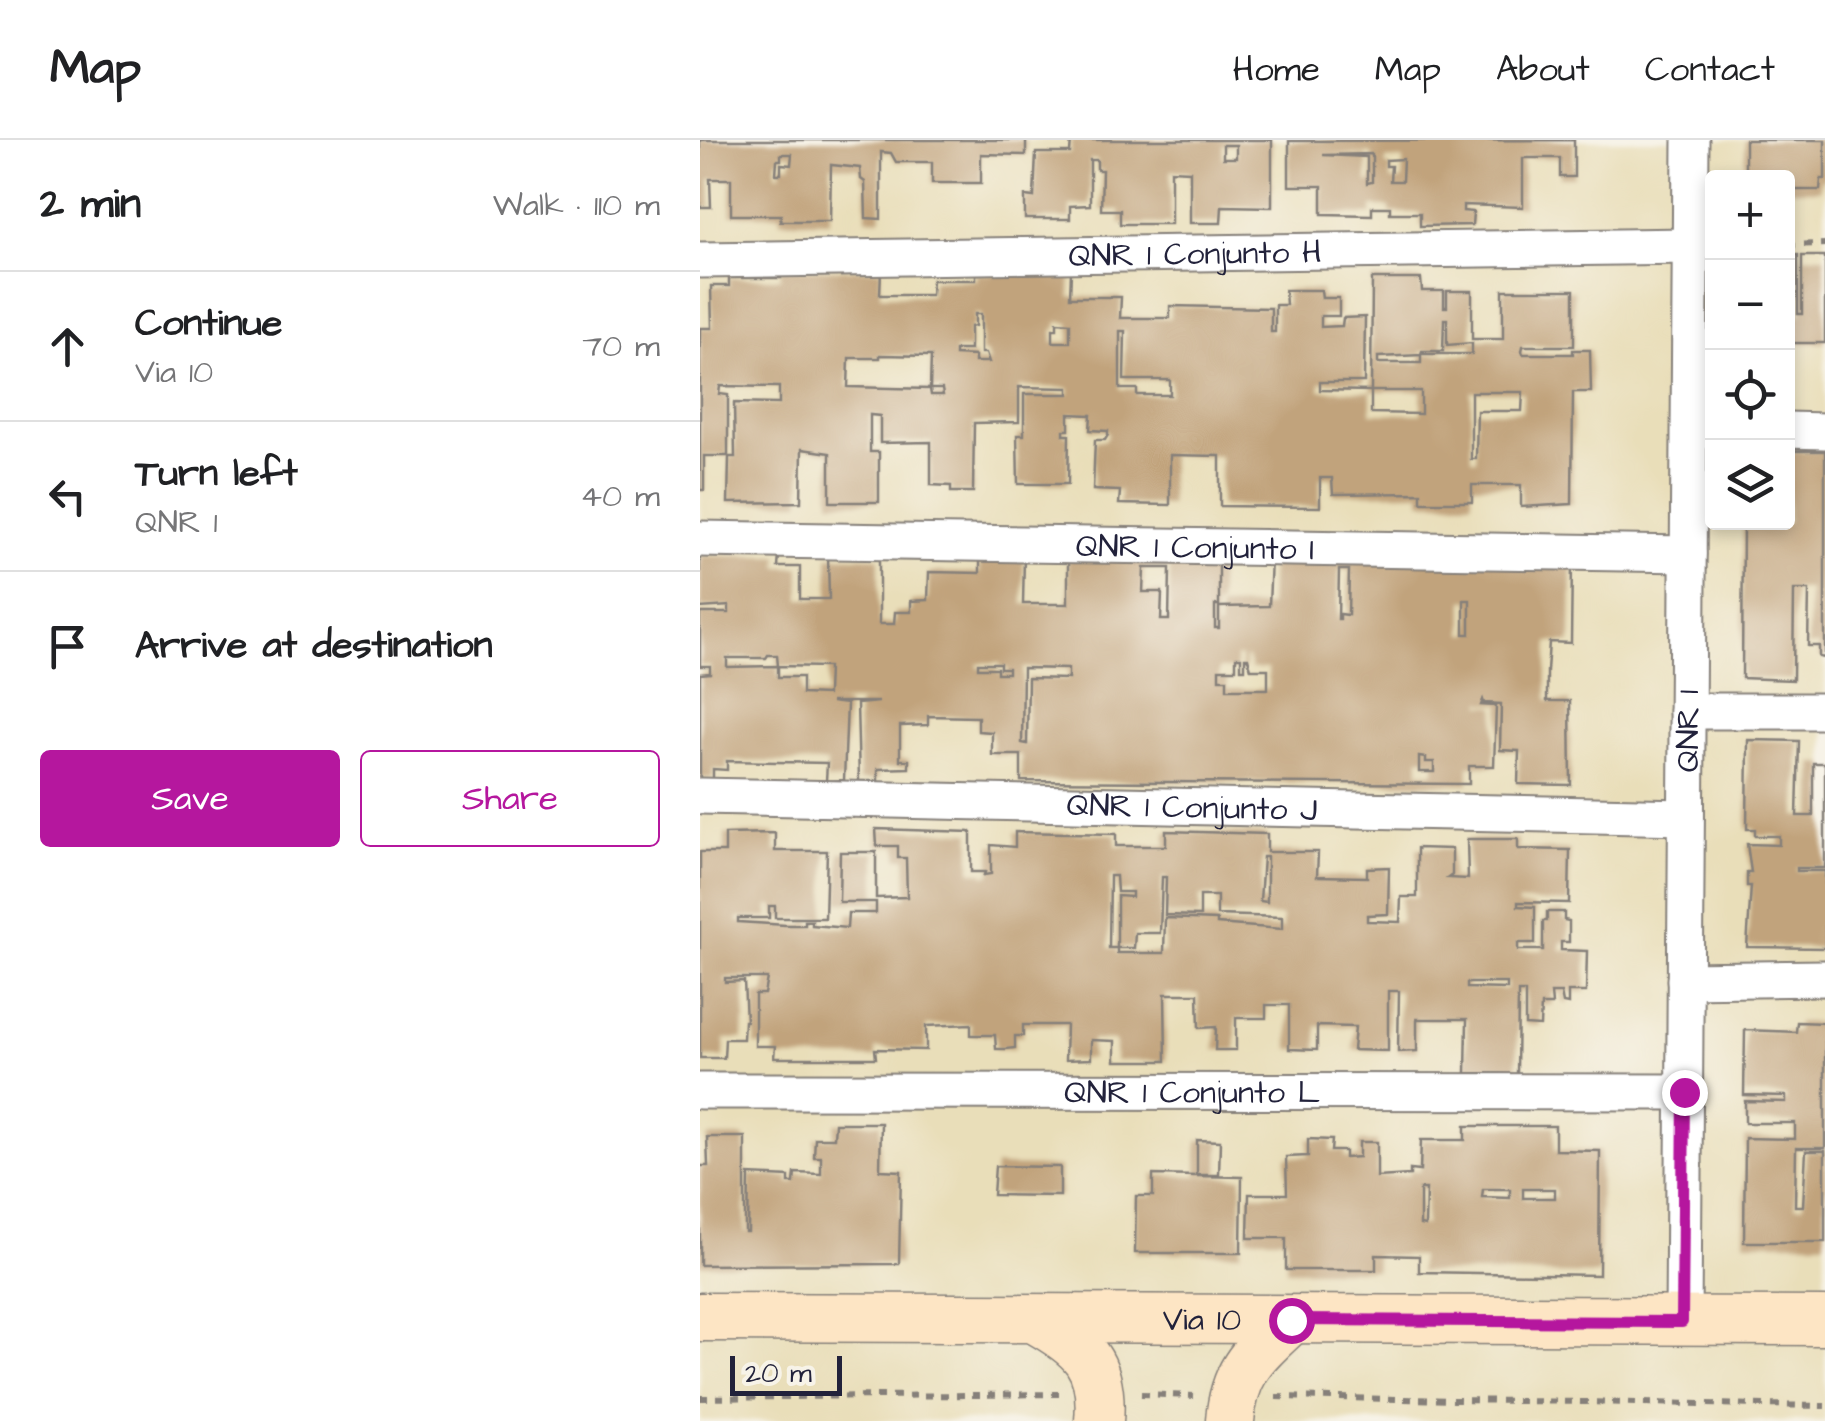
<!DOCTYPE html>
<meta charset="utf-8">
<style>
body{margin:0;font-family:"Architects Daughter",sans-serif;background:#f6f6f6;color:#202124}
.controls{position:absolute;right:30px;top:30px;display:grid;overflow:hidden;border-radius:10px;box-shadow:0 5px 15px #0003}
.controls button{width:90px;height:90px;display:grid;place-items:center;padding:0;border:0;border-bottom:2px solid #e0e0e0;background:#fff;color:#202124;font:50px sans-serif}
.scale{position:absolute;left:30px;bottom:25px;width:112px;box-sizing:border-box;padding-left:10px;border:5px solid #22223b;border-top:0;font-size:28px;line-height:35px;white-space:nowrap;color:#22223b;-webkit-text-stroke:8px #f7f3e8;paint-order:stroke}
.stop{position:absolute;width:30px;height:30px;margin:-22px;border:8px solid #b5179e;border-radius:50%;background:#fff}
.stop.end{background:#b5179e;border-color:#fff;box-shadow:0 2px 10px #0008}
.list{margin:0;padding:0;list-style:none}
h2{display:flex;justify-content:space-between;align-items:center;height:130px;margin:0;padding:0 40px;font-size:42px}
h2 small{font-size:32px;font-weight:400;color:#757577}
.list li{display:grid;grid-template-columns:65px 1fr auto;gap:30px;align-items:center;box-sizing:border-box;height:150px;padding:0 40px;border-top:2px solid #e0e0e0}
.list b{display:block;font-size:38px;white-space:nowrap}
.list p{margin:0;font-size:32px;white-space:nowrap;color:#757577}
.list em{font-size:32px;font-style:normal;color:#757577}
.actions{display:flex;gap:20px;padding:30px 40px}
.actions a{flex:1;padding:22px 0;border:2px solid #b5179e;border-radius:10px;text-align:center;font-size:35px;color:#b5179e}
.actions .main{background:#b5179e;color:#fff}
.icon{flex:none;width:55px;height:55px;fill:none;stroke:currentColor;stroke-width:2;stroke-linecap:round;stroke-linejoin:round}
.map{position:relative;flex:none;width:1125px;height:1281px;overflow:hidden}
header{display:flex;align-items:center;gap:60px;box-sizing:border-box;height:140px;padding:0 50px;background:#fff;border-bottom:2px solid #e0e0e0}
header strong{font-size:48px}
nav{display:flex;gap:55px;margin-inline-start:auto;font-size:35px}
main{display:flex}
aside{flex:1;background:#fff}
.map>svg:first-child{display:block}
.building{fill:#c1a37b;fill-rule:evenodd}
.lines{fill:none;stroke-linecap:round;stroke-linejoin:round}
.minor-casing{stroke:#86807a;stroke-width:39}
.secondary-casing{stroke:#86807a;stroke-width:51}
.path{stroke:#86807a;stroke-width:6;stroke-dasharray:8 8;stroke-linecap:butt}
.minor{stroke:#fff;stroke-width:35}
.secondary{stroke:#fde5c4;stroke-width:48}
.route{stroke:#b5179e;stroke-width:12}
.labels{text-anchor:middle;stroke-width:8;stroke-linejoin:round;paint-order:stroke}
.street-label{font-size:32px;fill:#22223b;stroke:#f7f3e8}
</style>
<header>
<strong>Map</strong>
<nav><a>Home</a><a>Map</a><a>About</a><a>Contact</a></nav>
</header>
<main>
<aside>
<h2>2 min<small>Walk · 110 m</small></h2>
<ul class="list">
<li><svg class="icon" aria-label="ahead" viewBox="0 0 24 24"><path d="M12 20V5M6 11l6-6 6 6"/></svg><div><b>Continue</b><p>Via 10</p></div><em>70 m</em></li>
<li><svg class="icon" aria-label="left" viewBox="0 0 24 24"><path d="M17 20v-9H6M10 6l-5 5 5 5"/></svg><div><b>Turn left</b><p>QNR 1</p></div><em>40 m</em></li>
<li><svg class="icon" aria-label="arrive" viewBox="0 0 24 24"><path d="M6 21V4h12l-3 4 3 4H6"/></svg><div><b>Arrive at destination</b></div></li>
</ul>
<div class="actions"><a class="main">Save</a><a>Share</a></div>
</aside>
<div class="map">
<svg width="1125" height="1281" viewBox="0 0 1125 1281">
<rect width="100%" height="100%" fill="#f7f3e8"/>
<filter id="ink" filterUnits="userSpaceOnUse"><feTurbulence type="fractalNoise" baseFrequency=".01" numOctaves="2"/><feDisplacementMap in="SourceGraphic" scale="20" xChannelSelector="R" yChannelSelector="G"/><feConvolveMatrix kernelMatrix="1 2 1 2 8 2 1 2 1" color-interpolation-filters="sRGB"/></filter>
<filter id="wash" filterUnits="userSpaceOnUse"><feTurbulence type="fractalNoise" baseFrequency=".0048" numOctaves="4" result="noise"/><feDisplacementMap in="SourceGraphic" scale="40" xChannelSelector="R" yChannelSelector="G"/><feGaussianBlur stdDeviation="2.25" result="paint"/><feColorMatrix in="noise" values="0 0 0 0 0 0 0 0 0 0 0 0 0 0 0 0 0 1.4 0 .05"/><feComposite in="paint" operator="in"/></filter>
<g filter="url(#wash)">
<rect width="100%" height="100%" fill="#e9deb9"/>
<g id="blocks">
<g class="building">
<path d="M 0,0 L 326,0 L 326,15 L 281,14 L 281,43 L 232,43 L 232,22 L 196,22 L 191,13 L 181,12 L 181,79 L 166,78 L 165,42 L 161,39 L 160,28 L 131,25 L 130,81 L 80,81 L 81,75 L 31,75 L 31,39 L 10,39 L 11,67 L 0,67 ZM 81,14 L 92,14 L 91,25 L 81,24 L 81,34 L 76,34 L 77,20 L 81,20 Z"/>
<path d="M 371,0 L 572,0 L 572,67 L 522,66 L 521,83 L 490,83 L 490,31 L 471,30 L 471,84 L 420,84 L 420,70 L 401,70 L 402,30 L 397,30 L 397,20 L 390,20 L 390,65 L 370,66 L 370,79 L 325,79 L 325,56 L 334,57 L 336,13 L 370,13 ZM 523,5 L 536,5 L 536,18 L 523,18 Z"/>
<path d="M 874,0 L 874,37 L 860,37 L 860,18 L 823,18 L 823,67 L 763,65 L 763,71 L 773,72 L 772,85 L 720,86 L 720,73 L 690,73 L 690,67 L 672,67 L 672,75 L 622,74 L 622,46 L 589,46 L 589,1 ZM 672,14 L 672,42 L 667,43 L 667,17 L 623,15 ZM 703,19 L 702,41 L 690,41 L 691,26 L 686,26 L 686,20 Z"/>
<polygon points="1045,0 1125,0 1125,39 1121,39 1120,50 1088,50 1088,38 1045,38"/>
<polygon points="1088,115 1098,115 1098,174 1102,174 1102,116 1125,116 1125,203 1088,203"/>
<path d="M 80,129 L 181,130 L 180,155 L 231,155 L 232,140 L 276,140 L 276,134 L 371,132 L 370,157 L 421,157 L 420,178 L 470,178 L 470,166 L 571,168 L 571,192 L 575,192 L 575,165 L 586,165 L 585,150 L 621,150 L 622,158 L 639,158 L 639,176 L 621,176 L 621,187 L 642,186 L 643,178 L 665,177 L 664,242 L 620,242 L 620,250 L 671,251 L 671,273 L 721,274 L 721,251 L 671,251 L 672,139 L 721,139 L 722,151 L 744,151 L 744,167 L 747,167 L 747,151 L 772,151 L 772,199 L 803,199 L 803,150 L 874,150 L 874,206 L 823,206 L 822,211 L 823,214 L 873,214 L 873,210 L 890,210 L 891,252 L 873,252 L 872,364 L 821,367 L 821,345 L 772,345 L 772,362 L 721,362 L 721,353 L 633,354 L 632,338 L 620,338 L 620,367 L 520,366 L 520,316 L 470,315 L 470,365 L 419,364 L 420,351 L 393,350 L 395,300 L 405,300 L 408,295 L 408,291 L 390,290 L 391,275 L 369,274 L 369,290 L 364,290 L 364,295 L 369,295 L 368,344 L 318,344 L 317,295 L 324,295 L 324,254 L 369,254 L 369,248 L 319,247 L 319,282 L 274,283 L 273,352 L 251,352 L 251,346 L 231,345 L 231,302 L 180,303 L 180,276 L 170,275 L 170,312 L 179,312 L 179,362 L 130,362 L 130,313 L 102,309 L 101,362 L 28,363 L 29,317 L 35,317 L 34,263 L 79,264 L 79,247 L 20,246 L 19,254 L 28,255 L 28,316 L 4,316 L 4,350 L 0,350 L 0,188 L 12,188 L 11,146 L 29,146 L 29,138 L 81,138 ZM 275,174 L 281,174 L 281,213 L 286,213 L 289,222 L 275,222 L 275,216 L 255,215 L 255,210 L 270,210 L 270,187 L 275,186 ZM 744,179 L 747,179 L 747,205 L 772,203 L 772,214 L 721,214 L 722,211 L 743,211 ZM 357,182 L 370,183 L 370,202 L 353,202 L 353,189 L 357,189 ZM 420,191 L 425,191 L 424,240 L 470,240 L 470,255 L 437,255 L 437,249 L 420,249 ZM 180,215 L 231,216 L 230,249 L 242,249 L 243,255 L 231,255 L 230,249 L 148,247 L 149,218 L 180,218 ZM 721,215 L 721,223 L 678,223 L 678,217 ZM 771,252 L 823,252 L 822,271 L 777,271 L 776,319 L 771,319 Z"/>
<polygon points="1088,311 1125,311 1125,518 1119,517 1119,506 1108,506 1109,450 1094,450 1093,540 1042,538 1043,382 1088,382"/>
<path d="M 368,410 L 519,418 L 519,465 L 515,465 L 515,488 L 519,488 L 519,467 L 569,466 L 571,417 L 872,421 L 871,503 L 849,502 L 847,531 L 847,561 L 870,561 L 871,645 L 818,644 L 819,611 L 800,610 L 801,564 L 784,563 L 783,560 L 781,565 L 796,566 L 794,626 L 769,626 L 769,644 L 321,641 L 321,615 L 292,615 L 292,592 L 278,591 L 278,577 L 228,576 L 228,585 L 200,586 L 200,620 L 209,620 L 209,628 L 178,629 L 178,641 L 159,641 L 157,564 L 179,562 L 131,562 L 147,564 L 144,640 L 126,641 L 127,623 L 27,621 L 27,630 L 13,629 L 13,638 L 0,639 L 0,534 L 10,533 L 10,526 L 0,526 L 0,473 L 29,473 L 29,466 L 0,468 L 0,416 L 79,416 L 78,427 L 100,427 L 100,459 L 129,459 L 128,416 L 179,417 L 179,484 L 194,484 L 195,472 L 211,472 L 211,461 L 228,460 L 229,432 L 280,433 L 280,415 L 324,416 L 323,464 L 368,464 ZM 444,428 L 470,428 L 469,480 L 461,480 L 462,452 L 443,452 ZM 639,430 L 649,430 L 648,475 L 640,474 L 640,479 L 638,479 ZM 764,460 L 770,460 L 770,494 L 764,494 ZM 68,515 L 77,515 L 78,526 L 128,527 L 127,555 L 102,554 L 102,537 L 78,537 L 78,526 L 27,527 L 27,518 L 66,518 ZM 536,517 L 541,517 L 541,529 L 545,529 L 545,518 L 548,518 L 551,529 L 568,529 L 568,549 L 527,549 L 527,539 L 519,539 L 519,529 L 536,529 ZM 278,523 L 300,523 L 300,528 L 308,528 L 308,533 L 297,533 L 297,528 L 278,528 ZM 323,528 L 368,529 L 368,539 L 328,538 L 327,604 L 322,603 ZM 719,617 L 726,618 L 726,622 L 734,622 L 734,632 L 719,632 Z"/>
<polygon points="1048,600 1099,601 1097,676 1113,676 1113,623 1125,623 1125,728 1097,728 1097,731 1125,731 1125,808 1047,807 1051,746 1047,746 1047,732 1051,732 1047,704 1079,705 1079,696 1055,696 1055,689 1047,689"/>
<path d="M 176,689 L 271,692 L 271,732 L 285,732 L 284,735 L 291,734 L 291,705 L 315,707 L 315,692 L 416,694 L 416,706 L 466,706 L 466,691 L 567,694 L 567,712 L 618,712 L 617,736 L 667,737 L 667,728 L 689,727 L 688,774 L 667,775 L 667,781 L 700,782 L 701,757 L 717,757 L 717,708 L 752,709 L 752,735 L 748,738 L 768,739 L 767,699 L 818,699 L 818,709 L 870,710 L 869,763 L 818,762 L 818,766 L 835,767 L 835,803 L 818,803 L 818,810 L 843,810 L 843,781 L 847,781 L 847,772 L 864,772 L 864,780 L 869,781 L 869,802 L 861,802 L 861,810 L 887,811 L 886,852 L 868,852 L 868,864 L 863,863 L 861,853 L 851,853 L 852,865 L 841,865 L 840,886 L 825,885 L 825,852 L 818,852 L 817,934 L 766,933 L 767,879 L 717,879 L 717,911 L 698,912 L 699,851 L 688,851 L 688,911 L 653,910 L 655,887 L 617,886 L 617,910 L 589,909 L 589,865 L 566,865 L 566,878 L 536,878 L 536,910 L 515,910 L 516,887 L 499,888 L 498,854 L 465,854 L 466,921 L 415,921 L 415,901 L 391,900 L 391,919 L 365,920 L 366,885 L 323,885 L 323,896 L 315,896 L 315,908 L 306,909 L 296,909 L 295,895 L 271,895 L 271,884 L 226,886 L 226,910 L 175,909 L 176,918 L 74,918 L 75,906 L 55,906 L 55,854 L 64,854 L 67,838 L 25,838 L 25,842 L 44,841 L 46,881 L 44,881 L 43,899 L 25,899 L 24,918 L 0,918 L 0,712 L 25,712 L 25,694 L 75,693 L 75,711 L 127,711 L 125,778 L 75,778 L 75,766 L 69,766 L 69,778 L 38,778 L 38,782 L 85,785 L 105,785 L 105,781 L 112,781 L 112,785 L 147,788 L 148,773 L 176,773 L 176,762 L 139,762 L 140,712 L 176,712 L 176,758 L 207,757 L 206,718 L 198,718 L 198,706 L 177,706 ZM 563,717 L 567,717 L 567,762 L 560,761 ZM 410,736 L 416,736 L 417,752 L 432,752 L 432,757 L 417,756 L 417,808 L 434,808 L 435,793 L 460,793 L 462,737 L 466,737 L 465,775 L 500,776 L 500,756 L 517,756 L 517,775 L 582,777 L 582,789 L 517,784 L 517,780 L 465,778 L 464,813 L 417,813 L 417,808 L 409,808 ZM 767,843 L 807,843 L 807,849 L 767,848 Z"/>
<polygon points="1097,882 1125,883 1125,1008 1096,1008 1095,1066 1103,1066 1106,1011 1125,1011 1125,1102 1044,1102 1045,998 1095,999 1095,983 1045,983 1045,961 1086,962 1086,956 1044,955 1045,890 1096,892"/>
<polygon points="135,983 181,983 180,1030 201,1031 199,1124 0,1125 0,1026 8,1026 7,997 45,997 45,1092 48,1092 49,1035 89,1037 89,1043 94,1043 95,1033 121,1034 121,1017 114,1017 115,998 134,998"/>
<path d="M 765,986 L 855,986 L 855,1010 L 900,1011 L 899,1135 L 719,1132 L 719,1116 L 676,1115 L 676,1130 L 586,1130 L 586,1098 L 548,1098 L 549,1054 L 587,1054 L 586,1017 L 608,1016 L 608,999 L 632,1000 L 631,1011 L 645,1011 L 645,1018 L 659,1017 L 659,1002 L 677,1002 L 677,1037 L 710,1035 L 710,1030 L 720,1031 L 721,1000 L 765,1000 ZM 720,1049 L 726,1049 L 725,1086 L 720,1085 ZM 783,1049 L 810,1049 L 810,1058 L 782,1057 ZM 823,1049 L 855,1049 L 855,1058 L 823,1058 Z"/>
<polygon points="497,1000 520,1001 519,1035 497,1035"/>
<polygon points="295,1026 360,1027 360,1056 293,1055"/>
<polygon points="453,1035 542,1037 541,1113 435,1113 436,1056 453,1056"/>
</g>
</g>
</g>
<g filter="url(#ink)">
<use href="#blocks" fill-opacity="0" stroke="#86807a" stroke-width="2.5"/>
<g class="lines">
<defs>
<g id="minor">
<path id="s1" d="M 0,120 L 990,106"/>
<polyline points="1088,290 1125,291"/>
<path id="s2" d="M 0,399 L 988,414"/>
<polyline points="987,571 1125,571"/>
<path id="s3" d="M 0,656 L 986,677"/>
<polyline points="985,840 1125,838"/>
<path id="s4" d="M 0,951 L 984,952"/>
<path id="s5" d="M 983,1181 L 991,0"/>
</g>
<g id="secondary">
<path id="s6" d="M 0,1177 L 1125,1181"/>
<path d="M 337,1180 C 383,1206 404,1224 399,1281"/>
<path d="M 530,1281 C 534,1229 555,1214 591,1180"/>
</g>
</defs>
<use href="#minor" class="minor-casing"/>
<use href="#secondary" class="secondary-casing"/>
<g class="path">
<polyline points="1088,105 1125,104"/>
<polyline points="441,1254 494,1256"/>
<polyline points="576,1257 1125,1266"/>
<polyline points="0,1258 359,1254"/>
</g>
<use href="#minor" class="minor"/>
<use href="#secondary" class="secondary"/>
</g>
</g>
<g class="lines" filter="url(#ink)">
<polyline class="route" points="591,1180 982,1182 984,952"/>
</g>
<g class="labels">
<g class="street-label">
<text dy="11" stroke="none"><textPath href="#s1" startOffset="495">QNR 1 Conjunto H</textPath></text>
<text dy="11" stroke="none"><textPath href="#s2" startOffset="495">QNR 1 Conjunto I</textPath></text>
<text dy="11" stroke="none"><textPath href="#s5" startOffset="590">QNR 1</textPath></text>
<text dy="11" stroke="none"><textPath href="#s3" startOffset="492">QNR 1 Conjunto J</textPath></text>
<text dy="11" stroke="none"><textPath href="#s4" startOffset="492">QNR 1 Conjunto L</textPath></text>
<text dy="11" stroke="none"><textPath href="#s6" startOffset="502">Via 10</textPath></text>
</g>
</g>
</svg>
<div class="controls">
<button>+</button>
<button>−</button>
<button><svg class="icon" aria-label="locate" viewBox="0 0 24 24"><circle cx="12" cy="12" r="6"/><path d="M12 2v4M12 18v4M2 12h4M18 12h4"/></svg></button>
<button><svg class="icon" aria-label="layers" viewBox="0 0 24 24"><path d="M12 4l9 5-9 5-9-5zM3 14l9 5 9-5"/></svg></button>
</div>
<div class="scale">20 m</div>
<div class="stop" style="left:591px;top:1180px"></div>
<div class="stop end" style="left:984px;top:952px"></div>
</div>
</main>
